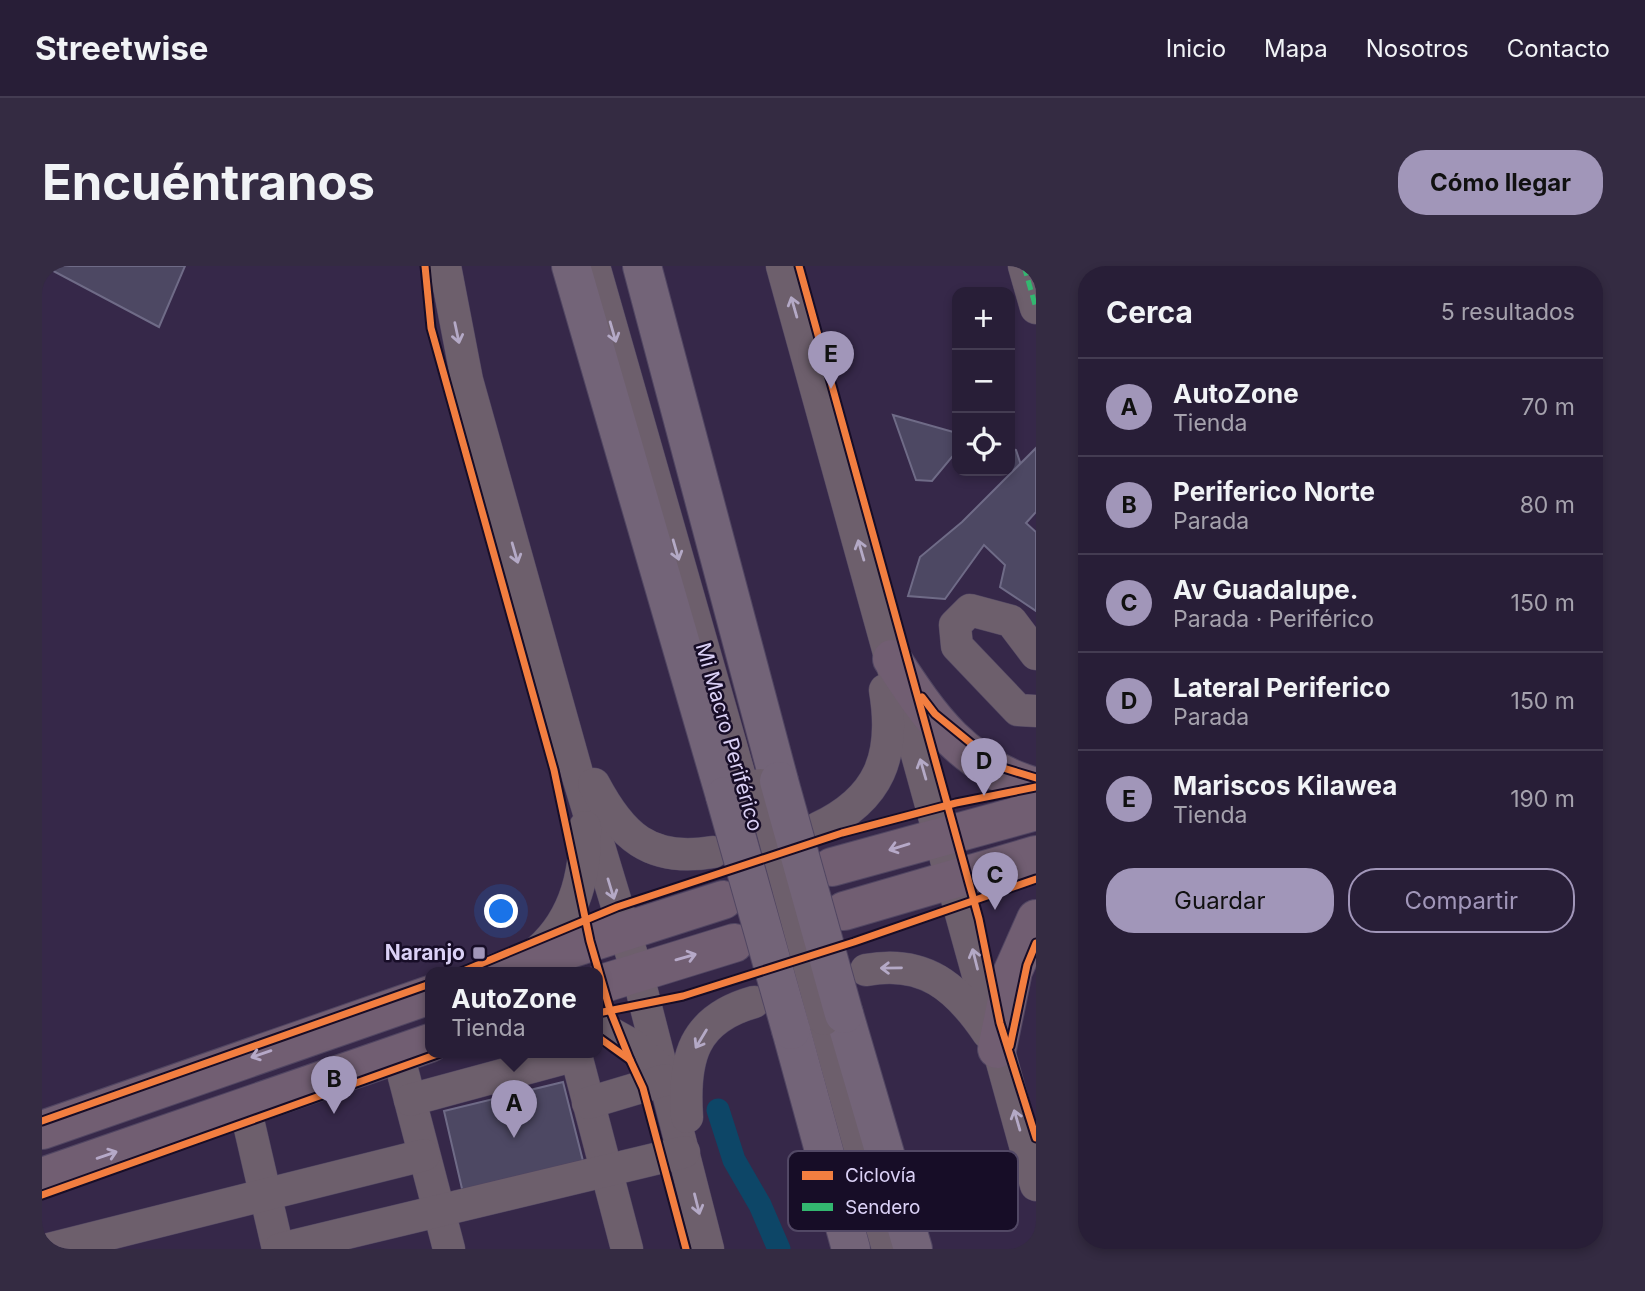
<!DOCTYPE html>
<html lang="es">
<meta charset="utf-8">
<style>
body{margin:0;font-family:Inter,sans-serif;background:#342b42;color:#f1f3f6}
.controls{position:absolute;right:21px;top:21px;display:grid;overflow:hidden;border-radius:14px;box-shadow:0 4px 10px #0003}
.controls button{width:63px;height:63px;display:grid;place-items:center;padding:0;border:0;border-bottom:2px solid #443c52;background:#281e37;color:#f1f3f6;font:35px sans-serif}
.you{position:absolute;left:460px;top:646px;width:24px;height:24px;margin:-18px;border:5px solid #fff;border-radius:50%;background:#1a73e8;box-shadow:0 0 0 10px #1a73e833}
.badge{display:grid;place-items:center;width:46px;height:46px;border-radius:50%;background:#a196b9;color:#111;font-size:23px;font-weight:700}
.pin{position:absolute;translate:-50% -58px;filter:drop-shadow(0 2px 4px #0008)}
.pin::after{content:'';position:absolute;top:37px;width:24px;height:21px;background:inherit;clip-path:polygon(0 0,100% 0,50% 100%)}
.popup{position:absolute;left:383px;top:701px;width:178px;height:91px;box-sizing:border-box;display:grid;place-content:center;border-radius:14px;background:#281e37;filter:drop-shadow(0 2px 5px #0005);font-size:23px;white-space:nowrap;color:#a5a2ad}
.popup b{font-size:26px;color:#f1f3f6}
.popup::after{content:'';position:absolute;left:50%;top:100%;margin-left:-14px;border:14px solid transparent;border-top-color:#281e37}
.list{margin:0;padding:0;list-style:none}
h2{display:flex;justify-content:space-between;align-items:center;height:91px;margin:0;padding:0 28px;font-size:30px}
h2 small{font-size:23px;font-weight:400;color:#a5a2ad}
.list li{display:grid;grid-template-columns:46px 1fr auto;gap:21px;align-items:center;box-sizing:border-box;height:98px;padding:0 28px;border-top:2px solid #443c52}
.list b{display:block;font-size:26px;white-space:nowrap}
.list p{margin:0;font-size:23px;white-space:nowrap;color:#a5a2ad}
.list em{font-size:23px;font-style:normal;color:#a5a2ad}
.actions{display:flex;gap:14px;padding:21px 28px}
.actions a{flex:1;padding:16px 0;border:2px solid #a196b9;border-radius:28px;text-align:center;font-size:24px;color:#a196b9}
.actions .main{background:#a196b9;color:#111}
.icon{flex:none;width:38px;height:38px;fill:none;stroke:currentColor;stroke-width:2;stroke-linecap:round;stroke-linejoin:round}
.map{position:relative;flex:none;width:994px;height:983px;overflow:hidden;border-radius:28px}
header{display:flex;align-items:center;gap:42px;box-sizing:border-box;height:98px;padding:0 35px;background:#281e37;border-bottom:2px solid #443c52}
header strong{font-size:33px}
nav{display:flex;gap:38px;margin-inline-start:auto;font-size:24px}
.intro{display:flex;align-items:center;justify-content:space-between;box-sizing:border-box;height:168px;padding:0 42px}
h1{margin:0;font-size:49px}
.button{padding:18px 32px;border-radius:28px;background:#a196b9;color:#111;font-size:24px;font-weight:700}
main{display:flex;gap:42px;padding:0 42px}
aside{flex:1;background:#281e37;border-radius:28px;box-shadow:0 4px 10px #0003}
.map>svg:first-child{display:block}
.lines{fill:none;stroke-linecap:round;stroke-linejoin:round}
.canal{stroke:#0d4667;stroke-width:23}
.building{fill:#4d4863;stroke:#6f6b87;stroke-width:2}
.minor-casing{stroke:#514662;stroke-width:33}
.major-casing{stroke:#514662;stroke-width:40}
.highway-casing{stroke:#514662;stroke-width:40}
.minor{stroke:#6d5f6c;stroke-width:32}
.major{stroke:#715e72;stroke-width:38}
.highway{stroke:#736478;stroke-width:38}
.minor-bridge-casing{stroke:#514662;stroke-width:33;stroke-linecap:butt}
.highway-bridge-casing{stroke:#514662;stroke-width:40;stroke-linecap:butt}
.minor-bridge{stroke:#6d5f6c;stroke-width:32}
.highway-bridge{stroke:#736478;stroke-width:38}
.quiet{stroke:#33b770;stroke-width:5;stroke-dasharray:10 5;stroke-linecap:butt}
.cycleway-casing{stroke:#170d27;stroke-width:11}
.cycleway{stroke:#f27e40;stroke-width:7}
.oneway{stroke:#b4a9c6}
.oneway2{stroke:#b6a9c8}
.poi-dot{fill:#a196b9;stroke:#170d27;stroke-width:2.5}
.labels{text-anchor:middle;stroke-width:5;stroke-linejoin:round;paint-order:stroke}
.street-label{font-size:21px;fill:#dbd1f6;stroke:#170d27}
.poi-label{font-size:21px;font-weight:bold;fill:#dbd1f6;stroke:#170d27;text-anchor:end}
.key{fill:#170d27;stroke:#524865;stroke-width:2}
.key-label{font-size:19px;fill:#dbd1f6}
</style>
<header>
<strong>Streetwise</strong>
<nav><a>Inicio</a><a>Mapa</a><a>Nosotros</a><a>Contacto</a></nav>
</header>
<div class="intro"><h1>Encuéntranos</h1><a class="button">Cómo llegar</a></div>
<main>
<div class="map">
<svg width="994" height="983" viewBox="0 0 994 983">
<rect width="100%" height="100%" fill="#362849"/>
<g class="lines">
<polyline class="canal" points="676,844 692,894 718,939 737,983"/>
</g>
<g class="building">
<polygon points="2,0 143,0 117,61"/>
<polygon points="851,149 915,167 915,185 890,215 874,214"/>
<polygon points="968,182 974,184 979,199 972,204 968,203"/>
<polygon points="994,182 994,246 984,257 994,266 994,345 958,321 963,299 942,279 903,333 866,330 878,291 920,256"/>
<polygon points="521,816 542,899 421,927 402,845"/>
</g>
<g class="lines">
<defs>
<g id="minor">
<polyline points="403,0 425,114 537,514 595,706 666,983"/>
<polyline points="552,0 702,525"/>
<polyline points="740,0 994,919"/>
<polyline points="982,0 994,42"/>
<polyline points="994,388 969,355 928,344 913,359 915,380 976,444 994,445"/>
<path d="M 552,518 C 579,569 607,597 671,586"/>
<path d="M 776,562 C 838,533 854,490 843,424"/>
<path d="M 483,695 C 530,664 544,614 543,561"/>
<path d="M 824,704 C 882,693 915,721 946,767"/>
<polyline points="782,753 846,983"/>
<polyline points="556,760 590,779 621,805"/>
<polyline points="356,788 407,983"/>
<polyline points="368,834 534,789 585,983"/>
<polyline points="546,837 623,814"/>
<polyline points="203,841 236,983"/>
<path d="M 645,851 C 641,792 651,753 712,736"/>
<polyline points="7,983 382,889"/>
<polyline points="238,983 642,886"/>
</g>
<g id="major">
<path d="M 850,393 C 889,453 921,500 994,521"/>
<polyline points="790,601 994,545"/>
<polyline points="802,645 994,589"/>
<polyline points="456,706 681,634"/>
<polyline points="556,719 692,677"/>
<polyline points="955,783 971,705 994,653"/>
<polyline points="0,864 388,729"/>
<polyline points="0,911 388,777"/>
</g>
<g id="highway">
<polyline points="529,0 683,530"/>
<polyline points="600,0 737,515"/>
<polyline points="802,748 871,983"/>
<polyline points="749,764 809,983"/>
</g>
</defs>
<use href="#minor" class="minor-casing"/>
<use href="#major" class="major-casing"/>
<use href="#highway" class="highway-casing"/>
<use href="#minor" class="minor"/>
<use href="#major" class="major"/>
<use href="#highway" class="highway"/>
<defs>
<polyline id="minor-bridge" points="718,519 782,753"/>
<g id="highway-bridge">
<polyline points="737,515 802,748"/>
<polyline points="683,530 749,764"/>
</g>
</defs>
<use href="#minor-bridge" class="minor-bridge-casing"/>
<use href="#highway-bridge" class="highway-bridge-casing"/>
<use href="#minor-bridge" class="minor-bridge"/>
<use href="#highway-bridge" class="highway-bridge"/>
<polyline class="quiet" points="982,0 994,42"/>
<defs>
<g id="cycleway">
<polyline points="383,0 389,62 512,504 548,675 568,744 588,794"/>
<polyline points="757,0 937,653 958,757 994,872"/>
<polyline points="880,431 893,448 958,501 994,512"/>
<polyline points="419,706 575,641 800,567 914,537 994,521"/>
<polyline points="556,747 641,730 812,676 994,613"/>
<polyline points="556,771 588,794 601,822 644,983"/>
<polyline points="968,780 985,699 994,677"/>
<polyline points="0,855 388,718"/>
<polyline points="0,929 401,786"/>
</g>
</defs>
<use href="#cycleway" class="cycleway-casing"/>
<use href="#cycleway" class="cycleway"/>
</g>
<defs><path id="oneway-shaft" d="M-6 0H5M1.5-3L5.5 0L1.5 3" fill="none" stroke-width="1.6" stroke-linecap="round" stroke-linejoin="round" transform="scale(1.75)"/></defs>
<g class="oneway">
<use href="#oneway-shaft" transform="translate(752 41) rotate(-106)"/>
<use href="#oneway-shaft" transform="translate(571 66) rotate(74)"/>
<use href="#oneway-shaft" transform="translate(415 67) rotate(78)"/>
<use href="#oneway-shaft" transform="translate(634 284) rotate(74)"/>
<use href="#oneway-shaft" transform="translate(819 284) rotate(-106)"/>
<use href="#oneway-shaft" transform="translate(473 287) rotate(74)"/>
<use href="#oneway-shaft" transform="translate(881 503) rotate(-106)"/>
<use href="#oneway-shaft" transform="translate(569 623) rotate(73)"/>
<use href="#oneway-shaft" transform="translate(933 693) rotate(-104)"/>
<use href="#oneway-shaft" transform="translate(849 702) rotate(179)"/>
<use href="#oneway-shaft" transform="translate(659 773) rotate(121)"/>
<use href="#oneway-shaft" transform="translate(975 854) rotate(-106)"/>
<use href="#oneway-shaft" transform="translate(655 938) rotate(76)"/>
</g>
<g class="oneway2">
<use href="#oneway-shaft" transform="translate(857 581) rotate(163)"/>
<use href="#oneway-shaft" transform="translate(644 691) rotate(-16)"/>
<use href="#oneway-shaft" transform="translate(219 788) rotate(161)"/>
<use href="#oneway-shaft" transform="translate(65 889) rotate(-19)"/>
</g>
<rect class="poi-dot" x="430" y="680" width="14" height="14" rx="3.5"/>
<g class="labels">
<g class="street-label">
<text transform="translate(687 471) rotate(74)" y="7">Mi Macro Periférico</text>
</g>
<g class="poi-label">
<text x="423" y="694">Naranjo</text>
</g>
</g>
<rect x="746" y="885" width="230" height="80" rx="10" class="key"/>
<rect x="760" y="905" width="31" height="9" fill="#f27e40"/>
<rect x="760" y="937" width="31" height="8" fill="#33b770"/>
<g class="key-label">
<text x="803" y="916">Ciclovía</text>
<text x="803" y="948">Sendero</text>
</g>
</svg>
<div class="controls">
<button>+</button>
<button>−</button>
<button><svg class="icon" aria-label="locate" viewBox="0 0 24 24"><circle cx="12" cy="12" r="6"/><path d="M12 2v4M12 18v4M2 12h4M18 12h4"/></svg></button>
</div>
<div class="you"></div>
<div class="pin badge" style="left:472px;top:872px">A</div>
<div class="popup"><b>AutoZone</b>Tienda</div>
<div class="pin badge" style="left:292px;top:848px">B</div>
<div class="pin badge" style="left:953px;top:644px">C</div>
<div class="pin badge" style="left:942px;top:530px">D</div>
<div class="pin badge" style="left:789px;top:123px">E</div>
</div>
<aside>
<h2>Cerca<small>5 resultados</small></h2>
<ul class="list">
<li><span class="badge">A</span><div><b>AutoZone</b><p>Tienda</p></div><em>70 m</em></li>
<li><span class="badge">B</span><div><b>Periferico Norte</b><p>Parada</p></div><em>80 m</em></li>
<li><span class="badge">C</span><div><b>Av Guadalupe.</b><p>Parada · Periférico</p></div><em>150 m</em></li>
<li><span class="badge">D</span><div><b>Lateral Periferico</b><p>Parada</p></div><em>150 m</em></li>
<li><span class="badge">E</span><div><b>Mariscos Kilawea</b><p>Tienda</p></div><em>190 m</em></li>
</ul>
<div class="actions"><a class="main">Guardar</a><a>Compartir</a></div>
</aside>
</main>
